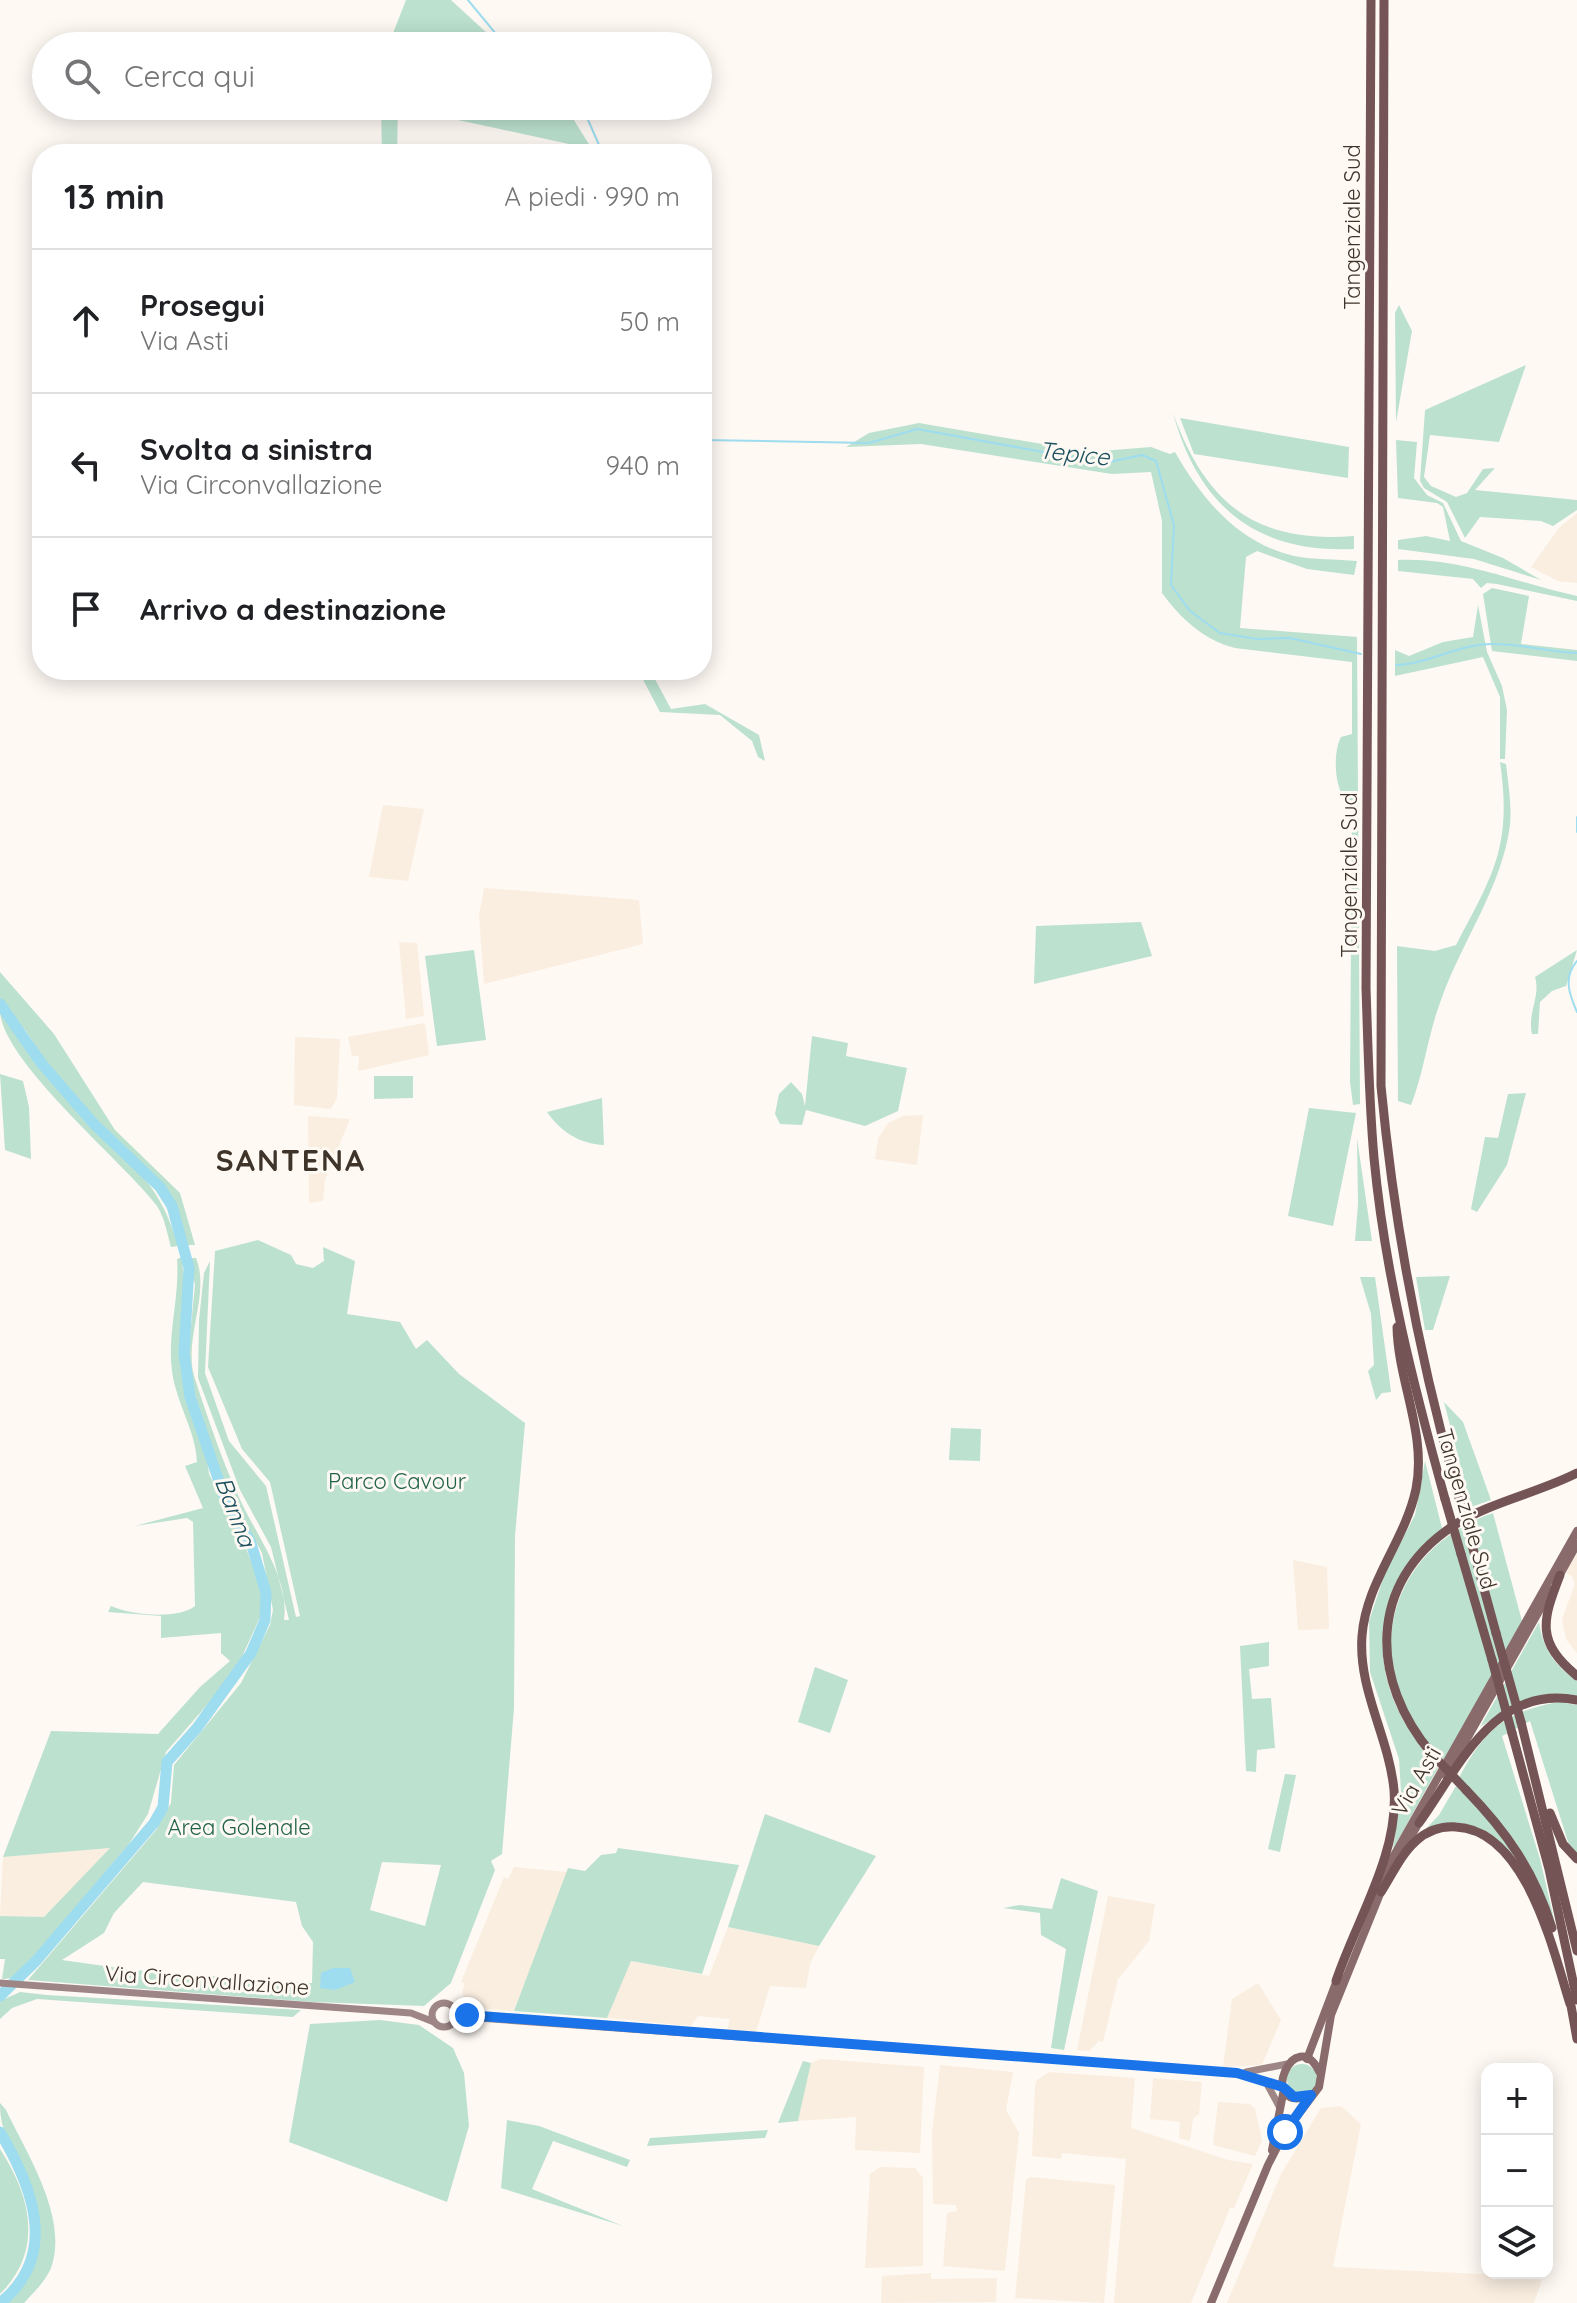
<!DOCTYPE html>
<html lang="it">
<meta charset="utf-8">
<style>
body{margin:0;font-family:Quicksand,sans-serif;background:#f2f2f2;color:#202124}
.controls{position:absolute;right:24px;bottom:24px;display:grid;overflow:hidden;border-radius:16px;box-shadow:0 4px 20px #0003}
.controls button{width:72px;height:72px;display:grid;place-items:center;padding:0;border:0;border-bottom:2px solid #e0e0e0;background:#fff;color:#202124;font:40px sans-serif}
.stop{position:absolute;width:24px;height:24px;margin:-18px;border:6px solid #1a73e8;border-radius:50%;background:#fff}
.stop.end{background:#1a73e8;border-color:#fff;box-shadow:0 2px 8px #0008}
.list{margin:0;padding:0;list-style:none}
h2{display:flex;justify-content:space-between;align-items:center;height:104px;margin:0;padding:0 32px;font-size:34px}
h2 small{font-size:26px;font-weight:400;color:#757577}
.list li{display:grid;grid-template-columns:52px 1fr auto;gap:24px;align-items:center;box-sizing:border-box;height:144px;padding:0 32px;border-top:2px solid #e0e0e0}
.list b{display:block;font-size:30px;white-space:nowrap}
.list p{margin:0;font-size:26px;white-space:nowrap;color:#757577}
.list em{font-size:26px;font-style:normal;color:#757577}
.icon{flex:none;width:44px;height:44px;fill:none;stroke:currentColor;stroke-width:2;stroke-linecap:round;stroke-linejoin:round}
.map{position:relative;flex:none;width:1577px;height:2303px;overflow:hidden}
.search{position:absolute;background:#fff;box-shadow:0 4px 20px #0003;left:32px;top:32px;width:680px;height:88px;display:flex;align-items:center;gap:20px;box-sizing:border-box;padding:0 28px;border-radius:44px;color:#757577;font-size:30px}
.panel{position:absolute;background:#fff;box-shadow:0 4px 20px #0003;left:32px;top:144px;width:680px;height:536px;border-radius:32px}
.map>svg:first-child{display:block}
.built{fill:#faeee1}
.green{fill:#bce1cf;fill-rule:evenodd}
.water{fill:#9edcef}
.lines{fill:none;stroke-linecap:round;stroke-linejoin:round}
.stream{stroke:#9edcef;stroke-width:2}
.river{stroke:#9edcef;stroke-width:11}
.secondary{stroke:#9f8686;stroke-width:7}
.primary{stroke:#896b6b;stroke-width:8}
.motorway{stroke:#755455;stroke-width:9}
.motorway-bridge{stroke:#755455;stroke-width:9}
.route{stroke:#1a73e8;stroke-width:10}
.labels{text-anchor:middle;stroke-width:6;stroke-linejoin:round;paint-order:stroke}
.street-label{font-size:22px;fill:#3e342a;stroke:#fef9f3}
.park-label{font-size:22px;fill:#216349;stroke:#fef9f3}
.water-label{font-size:24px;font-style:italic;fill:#1d505f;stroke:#fef9f3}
.district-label{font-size:30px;font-weight:bold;letter-spacing:2px;fill:#3e342a;stroke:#fef9f3}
</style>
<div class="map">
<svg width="1577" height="2303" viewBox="0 0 1577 2303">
<rect width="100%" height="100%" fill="#fef9f3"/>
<g class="built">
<polygon points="1577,513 1577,583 1558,581 1531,567 1559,528"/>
<polygon points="383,805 424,809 408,881 369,877"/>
<polygon points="484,888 639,900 643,944 484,984 479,916"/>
<polygon points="399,942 417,943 424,1016 406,1019"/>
<polygon points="425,1023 429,1055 358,1071 359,1056 352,1056 348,1037"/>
<polygon points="295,1037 340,1039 337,1098 331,1109 294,1105"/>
<polygon points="923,1115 917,1165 875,1159 878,1139 888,1123 903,1116"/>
<polygon points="308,1116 350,1119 325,1180 323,1201 309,1203"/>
<polygon points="1577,1553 1577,1653 1566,1639 1562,1619 1575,1584 1572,1576 1565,1573"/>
<polygon points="1293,1560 1327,1567 1329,1629 1298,1630"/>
<polygon points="111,1847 44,1917 0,1916 3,1857"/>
<polygon points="514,1867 567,1872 514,2011 467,2007 462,1992 465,1983 461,1982 504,1877 508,1879"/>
<polygon points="1108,1896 1155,1904 1149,1941 1118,1979 1103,2042 1099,2041 1089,2051 1077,2050"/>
<polygon points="728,1927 819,1946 810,1964 806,1988 770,1986 756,2032 727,2031 730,2019 698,2016 691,2026 607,2018 630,1961 709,1976"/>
<polygon points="1258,1983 1281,2020 1262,2065 1223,2067 1232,1999"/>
<polygon points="821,2059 924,2067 920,2153 855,2150 856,2117 798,2121 811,2063"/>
<polygon points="940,2065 1013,2072 1006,2110 1019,2133 1005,2271 943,2266 947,2213 957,2211 956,2205 933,2204 932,2133"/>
<polygon points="1049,2072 1135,2078 1131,2128 1228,2160 1253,2164 1234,2208 1230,2208 1191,2303 1114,2303 1126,2159 1062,2153 1061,2159 1032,2156 1035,2086 1037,2080"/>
<polygon points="1153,2078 1202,2082 1199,2114 1193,2119 1190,2141 1179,2138 1180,2122 1150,2119"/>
<polygon points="1218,2102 1250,2104 1255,2109 1262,2140 1255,2156 1213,2145"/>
<polygon points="1341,2106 1361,2124 1333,2267 1543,2277 1534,2303 1227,2303 1281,2174 1321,2108"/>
<polygon points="880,2167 915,2168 923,2178 923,2266 865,2268 870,2174"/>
<polygon points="1030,2177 1115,2185 1104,2303 1015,2298 1026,2180"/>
<polygon points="931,2273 931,2279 997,2278 996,2302 881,2303 882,2276"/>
</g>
<g class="green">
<polygon points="406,0 451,0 501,46 388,46"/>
<polygon points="381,106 560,106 572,117 592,149 398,107 397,154 382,154"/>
<polygon points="1399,305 1412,331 1396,422 1395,313"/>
<polygon points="1526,365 1499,442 1430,435 1424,477 1431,486 1456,497 1467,493 1483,469 1495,468 1475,490 1577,500 1577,510 1553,526 1541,521 1480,517 1465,538 1447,502 1424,488 1420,481 1425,410"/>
<path d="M 1173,413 C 1206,504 1256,544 1354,536 L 1354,549 C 1256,554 1198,505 1173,413 Z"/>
<polygon points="1180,418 1349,447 1348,478 1194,454"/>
<path d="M 919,423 L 1089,452 L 1151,447 L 1170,454 L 1175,452 C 1202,499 1238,543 1294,556 C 1314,560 1336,559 1357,561 L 1354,575 L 1307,569 L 1257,551 L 1246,557 L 1240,628 L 1357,637 L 1360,1104 L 1353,1105 L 1350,1082 L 1352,806 C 1334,796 1332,754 1341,737 L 1352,734 L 1352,662 L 1235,648 C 1204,640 1181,619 1162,593 L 1162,521 L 1151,472 L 1112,474 L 921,444 L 846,447 L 869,433 Z"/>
<polygon points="1396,440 1417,442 1414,478 1427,495 1443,503 1461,541 1503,558 1541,580 1474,559 1398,549 1398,540 1426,536 1450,541 1443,507 1437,503 1398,498"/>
<path d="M 1398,560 C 1461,557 1516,583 1577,596 L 1577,601 L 1497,584 L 1487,583 L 1481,588 L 1473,579 L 1398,571 Z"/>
<polygon points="1492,588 1529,596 1521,644 1577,650 1577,661 1492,651 1483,594"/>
<polygon points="1478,605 1487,652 1502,686 1507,710 1505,759 1500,759 1500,697 1483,657 1395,676 1395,650 1409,656 1443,642 1473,637"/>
<polygon points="638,670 650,670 671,709 705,704 759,735 765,761 758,757 752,741 720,715 660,712"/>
<path d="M 1500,762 L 1506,764 C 1508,783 1512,805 1510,825 C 1502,887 1462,941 1441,1000 C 1428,1034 1424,1072 1411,1105 L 1398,1101 L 1397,946 L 1435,951 L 1456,945 C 1494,873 1512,846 1500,762 Z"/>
<polygon points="1141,922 1152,956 1034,984 1036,926"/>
<polygon points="474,950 486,1040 437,1046 425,956"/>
<path d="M 1577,950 L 1566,986 L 1552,991 L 1540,1002 L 1538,1034 L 1532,1034 C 1527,1013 1541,996 1535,977 Z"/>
<polygon points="0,972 54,1034 115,1130 180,1193 195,1245 188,1245 173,1198 105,1130 50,1068 26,1031 0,999"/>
<path d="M 0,1010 C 23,1042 46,1075 72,1104 C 119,1156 159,1175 178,1246 L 171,1247 C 167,1234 165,1218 157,1206 C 125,1163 0,1060 0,1010 Z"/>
<polygon points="812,1036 848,1043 846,1056 907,1068 898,1111 865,1126 806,1110 802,1125 780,1124 775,1114 779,1094 791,1082 802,1094 805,1106"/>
<polygon points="0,1074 23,1081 29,1107 31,1159 5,1150"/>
<polygon points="374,1076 413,1076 413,1098 374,1099"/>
<polygon points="1526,1093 1507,1165 1477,1212 1471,1209 1485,1137 1498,1138 1508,1094"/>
<path d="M 602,1098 L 604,1145 C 579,1144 560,1131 547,1112 Z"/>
<polygon points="1309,1108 1356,1113 1333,1226 1288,1216"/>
<polygon points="1357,1138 1372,1241 1355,1241 1358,1204"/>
<path d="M 258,1240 L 291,1255 L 296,1264 L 313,1268 L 324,1261 L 323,1247 L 355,1261 L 347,1314 L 400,1322 L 416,1349 L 427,1340 L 459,1374 L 525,1423 L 515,1536 L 514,1708 L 502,1854 L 491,1861 L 495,1870 L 451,1983 L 424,2006 L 312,2002 L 28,1980 L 156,1830 L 171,1803 L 174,1765 L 241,1683 L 270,1625 L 273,1610 L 262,1553 L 225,1485 L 190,1382 L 189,1346 L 195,1285 L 189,1258 L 196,1258 C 211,1295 182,1340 195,1379 C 208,1418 221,1458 238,1495 C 254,1533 290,1576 284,1620 L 289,1620 L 271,1547 L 240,1490 L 198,1378 L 199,1320 L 204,1273 L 210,1261 L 205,1373 L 229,1441 L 266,1486 L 296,1617 L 300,1616 L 270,1482 L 242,1449 L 208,1367 L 215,1251 ZM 382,1862 L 441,1865 L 425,1926 L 370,1910 ZM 143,1882 L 296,1902 L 302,1926 L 313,1942 L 312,1983 L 133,1970 L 62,1960 L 104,1933 L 114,1913 Z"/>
<path d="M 182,1257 L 185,1300 L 180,1354 L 185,1394 L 205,1445 L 209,1474 L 244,1543 L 262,1590 L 261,1615 L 234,1674 L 166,1752 L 148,1814 L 129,1844 L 16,1978 L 2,1979 L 5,1959 L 0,1959 L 0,1916 L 44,1917 L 110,1848 L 3,1857 L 51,1731 L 158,1734 L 200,1687 L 230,1661 L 221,1653 L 221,1633 L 161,1638 L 161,1616 L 108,1612 L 111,1606 C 131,1615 177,1620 195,1606 L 193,1522 L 187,1518 L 135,1526 L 203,1508 L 185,1466 L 197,1462 C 196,1431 176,1403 172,1371 C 167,1333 180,1297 177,1259 Z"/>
<polygon points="1450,1276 1433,1330 1425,1330 1416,1277"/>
<polygon points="1360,1277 1375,1277 1389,1376 1391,1392 1382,1393 1376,1400 1368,1371 1374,1365 1371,1314"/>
<polygon points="1444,1402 1463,1422 1491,1500 1471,1507"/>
<polygon points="951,1428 981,1429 980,1461 949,1460"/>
<path d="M 1425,1461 L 1442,1528 C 1418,1551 1412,1564 1400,1594 C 1394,1607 1386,1621 1384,1635 C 1378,1686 1406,1732 1438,1768 L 1393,1849 L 1401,1791 L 1399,1759 L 1370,1672 L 1369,1621 L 1385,1573 L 1415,1515 Z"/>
<path d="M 1493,1513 L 1522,1621 L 1444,1760 C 1358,1679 1378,1553 1493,1513 Z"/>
<path d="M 1539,1622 C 1543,1650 1555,1665 1577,1681 L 1577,1697 C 1547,1693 1504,1710 1480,1727 Z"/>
<polygon points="1269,1642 1269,1666 1249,1669 1252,1699 1271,1698 1275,1748 1257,1750 1256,1772 1246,1771 1240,1646"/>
<polygon points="815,1667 848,1680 830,1733 798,1722"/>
<path d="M 1559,1702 L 1577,1705 L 1577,1854 L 1569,1845 L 1530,1721 L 1502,1736 L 1540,1859 L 1557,1932 C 1536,1865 1508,1827 1459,1778 C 1484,1730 1506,1711 1559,1702 Z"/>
<polygon points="1285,1774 1296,1775 1280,1852 1268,1849"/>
<path d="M 1456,1786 L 1510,1842 L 1528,1881 C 1492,1840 1477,1808 1419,1836 L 1439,1815 Z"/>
<polygon points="765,1814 876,1856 819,1946 728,1927"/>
<polygon points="618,1848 739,1865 702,1974 631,1961 607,2018 514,2011 568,1868 585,1871 601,1855 616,1853"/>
<polygon points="1061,1878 1098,1891 1064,2050 1051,2048 1066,1949 1041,1935 1040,1913 1003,1908 1020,1905 1052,1909"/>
<polygon points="20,1992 47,1995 301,2010 293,2017 37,1999 12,2008 0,2019 0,2001"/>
<polygon points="380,2020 419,2025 453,2048 464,2073 469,2126 447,2202 289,2142 310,2024"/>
<polygon points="803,2061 811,2063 798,2121 778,2123"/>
<circle cx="1302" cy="2079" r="15"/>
<path d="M 0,2103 L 6,2110 C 27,2154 69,2218 51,2268 C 45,2282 34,2292 24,2303 L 5,2303 C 47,2253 46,2212 16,2155 C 6,2136 0,2126 0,2103 Z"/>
<polygon points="507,2120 539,2126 630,2160 627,2167 553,2141 532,2189 623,2226 501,2188"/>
<polygon points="768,2130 765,2138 647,2146 650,2138"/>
<path d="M 0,2149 C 31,2197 44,2250 0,2294 Z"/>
</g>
<polygon class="water" points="333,1968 350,1968 355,1982 335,1990 320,1988 321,1973"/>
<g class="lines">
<g class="stream">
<polyline points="468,0 506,46"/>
<polyline points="574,106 585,113 603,154"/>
<polyline points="702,440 869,443 917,429 1104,463 1142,455 1156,461 1174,525 1171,585 1190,611 1220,633 1257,639 1290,638 1361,654"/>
<path d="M 1396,665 C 1429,664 1460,643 1495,644 C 1522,644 1549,652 1577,653"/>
<polyline points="1577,817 1577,832"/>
<path d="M 1577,961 C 1563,977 1569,994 1577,1012"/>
</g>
<g class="river">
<polyline points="0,1004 42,1064 94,1124 160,1187 172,1206 189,1268 184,1353 190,1397 224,1496 251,1543 266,1593 265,1620 251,1653 197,1728 167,1762 163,1807 154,1823 36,1961 0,1996"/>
<path d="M 0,2132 C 32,2186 60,2255 0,2303"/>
</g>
<g class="secondary">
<polyline points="0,1983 411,2013 434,2022"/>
<circle cx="444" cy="2015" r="12"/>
<polyline points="455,2011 478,2018 1237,2073 1283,2087"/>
<polyline points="1246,2072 1287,2064"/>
<polyline points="1266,2082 1279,2106"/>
</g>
<g class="primary">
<polyline points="1558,1578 1577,1544"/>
<polyline points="1446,1776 1551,1590"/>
<polyline points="1404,1849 1421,1819"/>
<polyline points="1379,1882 1577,1531"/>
<polyline points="1307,2059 1339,1975"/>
<path d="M 1310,2096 C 1255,2114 1295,2020 1320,2073"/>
<polyline points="1272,2150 1284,2089"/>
<polyline points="1211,2303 1268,2165 1285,2132 1319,2087 1331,2015 1382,1889"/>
</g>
<g class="motorway">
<path d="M 1371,0 L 1366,988 C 1368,1045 1369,1102 1374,1158 C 1385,1275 1414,1387 1445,1499"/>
<path d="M 1384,0 L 1381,1086 C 1394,1224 1419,1357 1457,1491"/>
<polyline points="1472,1545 1496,1633"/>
<polyline points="1461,1554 1492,1660"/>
<path d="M 1560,1575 C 1542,1621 1536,1642 1577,1676"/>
<polyline points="1521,1722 1577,1951"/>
<polyline points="1512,1733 1549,1869 1577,2000"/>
<path d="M 1432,1754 C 1370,1681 1367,1583 1453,1526 C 1490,1502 1538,1493 1577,1473"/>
<path d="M 1466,1790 C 1507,1832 1534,1871 1552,1928"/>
<polyline points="1550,1813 1563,1844 1577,1859"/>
<path d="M 1419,1823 C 1459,1767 1494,1684 1577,1700"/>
<path d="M 1381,1892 C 1392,1875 1401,1854 1416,1841 C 1427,1831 1441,1826 1456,1827 C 1526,1830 1553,1950 1570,2004"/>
<path d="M 1336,1981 C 1356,1921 1399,1854 1394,1790 C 1389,1737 1358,1690 1362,1636 C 1366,1582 1405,1541 1416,1489 C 1427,1434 1398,1381 1397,1327"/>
<polyline points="1570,2000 1577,2039"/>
</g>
<g class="motorway-bridge">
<polyline points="1457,1491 1472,1545"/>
<polyline points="1445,1499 1461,1554"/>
<polyline points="1496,1633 1521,1722"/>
<polyline points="1492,1660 1512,1733"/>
<polyline points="1432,1754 1466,1790"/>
</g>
</g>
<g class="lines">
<polyline class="route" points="467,2015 1237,2073 1283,2087 1294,2097 1311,2095 1285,2132"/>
</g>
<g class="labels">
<g class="street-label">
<text transform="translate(1352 227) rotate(-90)" y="8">Tangenziale Sud</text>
<text transform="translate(1349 875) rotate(-90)" y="8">Tangenziale Sud</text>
<text transform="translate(1467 1509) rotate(74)" y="8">Tangenziale Sud</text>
<text transform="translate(1416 1781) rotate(-60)" y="8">Via Asti</text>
<text transform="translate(207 1980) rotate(4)" y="8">Via Circonvallazione</text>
</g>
<g class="park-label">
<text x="397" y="1489">Parco Cavour</text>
<text x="239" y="1835">Area Golenale</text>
</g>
<g class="water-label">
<text transform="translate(1074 454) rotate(6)" y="8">Tepice</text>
<text transform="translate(235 1512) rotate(69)" y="8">Banna</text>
</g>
<g class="district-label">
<text x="291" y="1171">SANTENA</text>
</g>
</g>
</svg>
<div class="controls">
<button>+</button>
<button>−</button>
<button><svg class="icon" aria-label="layers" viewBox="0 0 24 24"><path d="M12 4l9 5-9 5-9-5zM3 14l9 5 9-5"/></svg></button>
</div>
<div class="stop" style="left:1285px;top:2132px"></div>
<div class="stop end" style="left:467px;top:2015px"></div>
<div class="search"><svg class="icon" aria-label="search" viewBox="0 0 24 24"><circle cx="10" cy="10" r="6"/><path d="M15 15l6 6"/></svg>Cerca qui</div>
<section class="panel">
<h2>13 min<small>A piedi · 990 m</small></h2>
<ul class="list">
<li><svg class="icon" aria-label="ahead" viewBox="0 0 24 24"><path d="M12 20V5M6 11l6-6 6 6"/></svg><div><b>Prosegui</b><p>Via Asti</p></div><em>50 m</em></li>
<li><svg class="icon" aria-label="left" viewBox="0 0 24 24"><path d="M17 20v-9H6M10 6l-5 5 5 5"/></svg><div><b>Svolta a sinistra</b><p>Via Circonvallazione</p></div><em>940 m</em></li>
<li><svg class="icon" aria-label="arrive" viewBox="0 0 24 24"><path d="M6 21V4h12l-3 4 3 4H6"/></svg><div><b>Arrivo a destinazione</b></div></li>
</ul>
</section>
</div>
